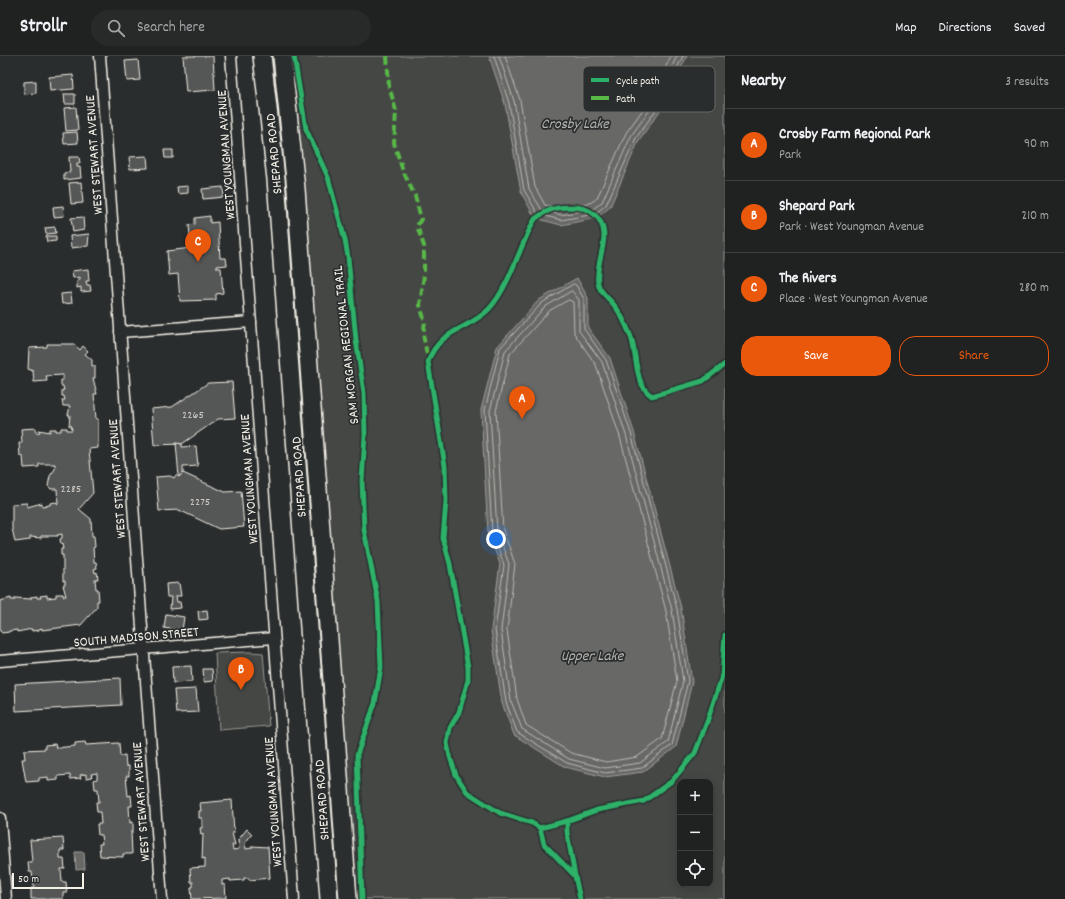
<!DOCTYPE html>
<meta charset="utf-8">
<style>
body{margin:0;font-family:Dekko,sans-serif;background:#282a2a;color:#f1f3f6}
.controls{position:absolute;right:12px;bottom:12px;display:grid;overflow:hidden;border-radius:8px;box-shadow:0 2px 10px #0003}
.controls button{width:36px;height:36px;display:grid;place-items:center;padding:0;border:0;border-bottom:1px solid #3d3f40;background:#202222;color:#f1f3f6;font:20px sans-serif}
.scale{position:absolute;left:12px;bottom:10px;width:72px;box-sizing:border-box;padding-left:4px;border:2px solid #f4f1e8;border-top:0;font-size:11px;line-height:14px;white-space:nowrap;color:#f4f1e8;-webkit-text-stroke:3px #2a2d2e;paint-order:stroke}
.you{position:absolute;left:496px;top:483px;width:14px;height:14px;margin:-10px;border:3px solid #fff;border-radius:50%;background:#1a73e8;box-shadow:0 0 0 6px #1a73e833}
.badge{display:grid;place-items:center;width:26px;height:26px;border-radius:50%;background:#ea580c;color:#fff;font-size:13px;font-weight:700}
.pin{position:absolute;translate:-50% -33px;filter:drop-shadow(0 1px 2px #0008)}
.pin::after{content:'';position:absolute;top:21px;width:14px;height:12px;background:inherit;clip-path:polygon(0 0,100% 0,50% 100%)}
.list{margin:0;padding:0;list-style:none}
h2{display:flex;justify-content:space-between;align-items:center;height:52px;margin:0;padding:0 16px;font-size:17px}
h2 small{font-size:13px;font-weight:400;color:#a2a4a5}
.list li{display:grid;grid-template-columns:26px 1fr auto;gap:12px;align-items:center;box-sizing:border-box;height:72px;padding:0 16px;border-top:1px solid #3d3f40}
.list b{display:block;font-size:15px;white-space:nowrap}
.list p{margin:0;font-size:13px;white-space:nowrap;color:#a2a4a5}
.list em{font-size:13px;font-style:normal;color:#a2a4a5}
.actions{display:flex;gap:8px;padding:12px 16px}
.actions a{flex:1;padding:9px 0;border:1px solid #ea580c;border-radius:16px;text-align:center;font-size:14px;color:#ea580c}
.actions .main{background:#ea580c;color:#fff}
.icon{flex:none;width:22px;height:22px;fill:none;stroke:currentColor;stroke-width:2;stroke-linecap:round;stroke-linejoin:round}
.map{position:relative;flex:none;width:725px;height:843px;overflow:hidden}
header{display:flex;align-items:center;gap:24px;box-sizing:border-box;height:56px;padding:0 20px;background:#202222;border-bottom:1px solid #3d3f40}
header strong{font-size:19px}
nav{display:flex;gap:22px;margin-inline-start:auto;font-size:14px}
.search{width:280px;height:36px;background:#282a2a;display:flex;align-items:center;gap:10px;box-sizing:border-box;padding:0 14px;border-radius:22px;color:#a2a4a5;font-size:15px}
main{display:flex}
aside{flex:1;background:#202222}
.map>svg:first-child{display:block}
.green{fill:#444645;stroke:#9c9c96;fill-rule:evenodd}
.water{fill:#676866;stroke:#9f9f9a}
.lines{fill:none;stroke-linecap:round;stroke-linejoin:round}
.shore{stroke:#bcbab4;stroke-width:1}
.building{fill:#555756;stroke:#f4f1e8}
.minor-casing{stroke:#f4f1e8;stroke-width:13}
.trunk-casing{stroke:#f4f1e8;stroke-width:20}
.minor{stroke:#2a2d2e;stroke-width:10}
.trunk{stroke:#2a2d2e;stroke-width:17}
.quiet{stroke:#58b947;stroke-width:4;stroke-dasharray:8 4;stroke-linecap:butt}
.cycleway-casing{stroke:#2a2d2e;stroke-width:8}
.cycleway{stroke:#2db169;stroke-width:5}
.labels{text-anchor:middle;stroke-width:3.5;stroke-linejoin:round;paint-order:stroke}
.number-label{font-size:12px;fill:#cccac4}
.street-label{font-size:14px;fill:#f4f1e8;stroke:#2a2d2e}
.water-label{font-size:15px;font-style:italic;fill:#b5b3ae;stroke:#2a2d2e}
.key{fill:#2a2d2e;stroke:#676866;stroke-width:1}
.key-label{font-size:11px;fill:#f4f1e8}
</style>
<header>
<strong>Strollr</strong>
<div class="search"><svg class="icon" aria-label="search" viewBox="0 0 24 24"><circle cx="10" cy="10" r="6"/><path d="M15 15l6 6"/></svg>Search here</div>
<nav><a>Map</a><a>Directions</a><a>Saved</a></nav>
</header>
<main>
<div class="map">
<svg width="725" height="843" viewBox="0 0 725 843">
<rect width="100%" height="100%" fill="#2a2d2e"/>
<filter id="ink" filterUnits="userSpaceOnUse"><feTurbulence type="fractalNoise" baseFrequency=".025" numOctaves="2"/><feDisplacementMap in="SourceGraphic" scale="8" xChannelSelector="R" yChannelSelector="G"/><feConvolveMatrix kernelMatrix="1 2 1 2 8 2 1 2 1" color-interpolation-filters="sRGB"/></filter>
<g filter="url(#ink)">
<g class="green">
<path d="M 289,0 L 725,0 L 725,843 L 357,843 ZM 680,726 L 710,726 L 710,828 L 680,828 Z"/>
<polygon points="250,596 263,597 269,670 219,674 215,597"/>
</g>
<g class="water">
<polygon points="489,0 687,0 662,52 639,84 610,151 597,162 561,169 535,162 521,136 505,48"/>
<polygon points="577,222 588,242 588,272 610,302 634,376 681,552 692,626 676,691 643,716 605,721 565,711 514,679 502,647 491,574 500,508 488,477 481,354 497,291 539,244"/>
<polygon points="75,796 84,796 85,813 76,814"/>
</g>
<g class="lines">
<g class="shore">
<polyline points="494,0 509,47 524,134 538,158 561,164 595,158 606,149 636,82 659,50 683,0"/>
<polyline points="499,0 514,45 529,133 542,154 561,159 593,153 602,146 631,80 654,48 677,0"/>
<path d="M 505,0 L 520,44 L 535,131 L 545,149 C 562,154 584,154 597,142 L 626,77 L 649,45 L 671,0"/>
<polygon points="574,228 576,229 584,243 584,273 606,304 631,377 677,553 688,625 672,689 642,712 605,717 567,707 517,676 506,646 495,574 504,509 492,476 485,354 500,292 542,247"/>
<polygon points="572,235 579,244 579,275 602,306 626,379 672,554 683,625 668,686 640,707 605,712 569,703 522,673 511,645 501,574 509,508 497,475 490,355 505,295 545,251"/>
<polygon points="569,244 573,246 574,277 596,309 620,381 666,555 677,625 662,683 637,701 606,706 571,697 526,669 517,643 507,574 515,508 503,474 496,355 510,298 549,255"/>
</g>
</g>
<g class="building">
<polygon points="183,0 213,0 215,34 186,36"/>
<polygon points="138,4 140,24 127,25 125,5"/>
<polygon points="73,19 74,33 50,35 49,21"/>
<polygon points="36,25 36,37 24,38 24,26"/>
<polygon points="64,38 75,38 75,48 65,48"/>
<polygon points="76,51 78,74 66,75 64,52"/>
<polygon points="77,76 78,87 64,88 63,77"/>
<polygon points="164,94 173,94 173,102 165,102"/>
<polygon points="147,100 148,112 130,113 129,101"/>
<polygon points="69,101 79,101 80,107 77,107 77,111 80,111 81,122 64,124 64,117 70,116"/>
<polygon points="81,126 83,147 71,148 69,127"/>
<polygon points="188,130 188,137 178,138 177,131"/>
<polygon points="223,131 224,141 203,143 202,133"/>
<polygon points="63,150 64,160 54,161 53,151"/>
<polygon points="210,160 210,167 218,166 220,202 226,202 227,209 217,210 217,212 221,212 223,237 216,238 216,244 180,245 178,218 169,219 167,195 191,192 189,169 195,168 195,162"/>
<polygon points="83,161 84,174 73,176 71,162"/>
<polygon points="55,171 56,177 46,178 45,172"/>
<polygon points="89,178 88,190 71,192 70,180"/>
<polygon points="46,180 56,180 56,185 47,186"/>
<polygon points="88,213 89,225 86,225 87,229 90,229 91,235 81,236 81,231 77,232 77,225 80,224 80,221 73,222 72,215"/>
<polygon points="71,237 72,247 62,248 61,238"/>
<polygon points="47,288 74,288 80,294 83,290 88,295 85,298 92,304 92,310 95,310 95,322 93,322 97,338 94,338 96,363 98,363 98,392 89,393 93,437 79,453 91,463 92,480 94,480 95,491 93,492 94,506 96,506 97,512 94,513 95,517 97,516 98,523 95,523 96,533 98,533 99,545 97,545 97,551 81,569 42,574 42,572 39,573 39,574 32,575 32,573 17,576 17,574 9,575 9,576 2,577 0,575 0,545 11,542 11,544 15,544 15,542 31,543 31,541 37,540 37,542 41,542 40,540 47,539 47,542 56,541 56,538 63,538 63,540 66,540 63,529 65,529 65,525 63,525 63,499 61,499 61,493 63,493 62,488 61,489 60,483 62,482 62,478 57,479 58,480 41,480 41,482 30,481 30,484 15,486 12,472 12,448 27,447 27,451 42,447 42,450 50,449 50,447 56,446 58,448 57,433 51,433 48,430 50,420 55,413 55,408 39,408 39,411 24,412 23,400 20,400 19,387 22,387 21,373 36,372 36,377 40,376 39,374 50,376 50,373 56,373 56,375 61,375 61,372 67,372 67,374 72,374 71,369 69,370 70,359 68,359 70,350 63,350 62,344 65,344 64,340 62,340 62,334 64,334 63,330 61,330 61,324 63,324 63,319 46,320 47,325 34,326 33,315 28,313 29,292 47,291"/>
<polygon points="232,326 235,362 218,363 182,388 154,389 151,353 172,351 208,327"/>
<polygon points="176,387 182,388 182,391 196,390 198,410 183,411 183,417 179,421"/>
<polygon points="183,417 225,436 241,435 244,471 219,473 179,454 159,455 156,421 170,420 174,422 176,419 179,421"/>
<polygon points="179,527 181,540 176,540 177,546 180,546 181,552 170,553 171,541 167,541 166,528"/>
<polygon points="207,554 208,563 199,564 198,555"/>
<polygon points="166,558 184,561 182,575 164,572"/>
<polygon points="191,610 192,626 173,627 172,611"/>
<polygon points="203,613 212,613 213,625 204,626"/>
<polygon points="120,622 121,649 16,655 15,628"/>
<polygon points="196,633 198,656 176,657 174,634"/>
<polygon points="85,686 86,689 119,687 120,700 125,699 126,710 129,710 129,720 126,720 128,740 131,739 132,750 129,750 130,767 133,766 133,776 131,776 132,798 123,798 123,801 100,800 99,788 102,788 101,779 98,779 97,768 101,768 100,756 97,756 96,746 99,746 98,733 95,733 94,724 97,723 97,717 91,718 92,721 86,722 86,718 80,719 81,722 70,723 70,719 58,720 58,724 48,725 48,721 39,722 39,725 26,726 22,703 25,703 24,694 45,693 45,689 55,688 56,692 75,690 75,687"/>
<polygon points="232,744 234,777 232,777 235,789 232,789 233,794 239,793 238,784 247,773 252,778 245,787 246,793 252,792 252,790 268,791 270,822 249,824 249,822 244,822 244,824 230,825 230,823 222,824 222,829 225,828 226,842 192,843 191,831 193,831 193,826 191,826 190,812 205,811 205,802 202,803 203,778 201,779 200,772 202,772 202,762 199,762 199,755 201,755 200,747"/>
<polygon points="63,782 64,794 60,794 60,803 64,803 65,813 61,813 62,826 66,826 67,836 63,836 63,843 31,843 31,832 34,832 32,816 29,816 28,806 32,806 30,784"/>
</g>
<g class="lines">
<defs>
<g id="minor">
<polyline points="100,0 162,843"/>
<polyline points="231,0 294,843"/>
<polyline points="120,276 251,266"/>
<polyline points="0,605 274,582"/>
<polyline points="0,762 6,843"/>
</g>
<g id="trunk">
<polyline points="262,0 276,123 329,843"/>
<polyline points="282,0 296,133 348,843"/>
</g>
</defs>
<use href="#minor" class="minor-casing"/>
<use href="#trunk" class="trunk-casing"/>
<use href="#minor" class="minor"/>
<use href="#trunk" class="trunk"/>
<polyline class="quiet" points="387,0 389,30 396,55 394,87 403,115 415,140 421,163 417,170 424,190 424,219 420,249 425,266 423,278 428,304"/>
<defs>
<g id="cycleway">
<polyline points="294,0 306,73 328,121 345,184 348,201 356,284 364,337 365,380 362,425 364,474 378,545 381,611 375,647 357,699 362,843"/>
<polyline points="567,765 567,776 575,820"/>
<path d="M 540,772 L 532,767 L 500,757 L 467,736 L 456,719 L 450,701 L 447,687 L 450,672 L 459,656 L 468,624 L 468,611 L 450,508 L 443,482 L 446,445 L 445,410 L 428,306 C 439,273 469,274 489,253 C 509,232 520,189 535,163 C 549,152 558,151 575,151 C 583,152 588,153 594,158 C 616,177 594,204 598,227 C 599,236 609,242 614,249 C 621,257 627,271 631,281 C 637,298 634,329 652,340 L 703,325 L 725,308"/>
<polyline points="580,843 575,820 544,788 540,772 567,765 597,754 644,745 672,725 695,697 707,666 722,620 725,579"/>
</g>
</defs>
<use href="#cycleway" class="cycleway-casing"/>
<use href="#cycleway" class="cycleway"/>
</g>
</g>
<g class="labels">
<g class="number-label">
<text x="193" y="362">2265</text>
<text x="71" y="436">2285</text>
<text x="200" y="449">2275</text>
</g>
<g class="street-label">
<text transform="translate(273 98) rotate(-95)" y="5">SHEPARD ROAD</text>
<text transform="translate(93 99) rotate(-94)" y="5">WEST STEWART AVENUE</text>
<text transform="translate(225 99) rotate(-94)" y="5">WEST YOUNGMAN AVENUE</text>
<text transform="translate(345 289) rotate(-96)" y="5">SAM MORGAN REGIONAL TRAIL</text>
<text transform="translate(298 421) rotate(-94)" y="5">SHEPARD ROAD</text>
<text transform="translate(116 423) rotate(-94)" y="5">WEST STEWART AVENUE</text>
<text transform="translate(248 423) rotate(-94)" y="5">WEST YOUNGMAN AVENUE</text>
<text transform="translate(136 580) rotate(-5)" y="5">SOUTH MADISON STREET</text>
<text transform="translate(321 744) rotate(-94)" y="5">SHEPARD ROAD</text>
<text transform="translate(140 746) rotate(-94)" y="5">WEST STEWART AVENUE</text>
<text transform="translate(272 746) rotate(-94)" y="5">WEST YOUNGMAN AVENUE</text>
</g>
<g class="water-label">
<text x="575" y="72">Crosby Lake</text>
<text x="592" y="604">Upper Lake</text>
</g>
</g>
<rect x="583" y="10" width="132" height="46" rx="6" class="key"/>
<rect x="591" y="22" width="18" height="4" fill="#2db169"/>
<rect x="591" y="40" width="18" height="4" fill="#58b947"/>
<g class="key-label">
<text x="616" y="28">Cycle path</text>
<text x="616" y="46">Path</text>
</g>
</svg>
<div class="controls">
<button>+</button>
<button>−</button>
<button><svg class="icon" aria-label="locate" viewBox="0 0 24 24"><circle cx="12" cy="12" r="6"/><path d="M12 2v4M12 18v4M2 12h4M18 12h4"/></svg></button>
</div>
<div class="scale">50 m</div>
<div class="you"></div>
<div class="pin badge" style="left:522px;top:363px">A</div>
<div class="pin badge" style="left:241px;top:634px">B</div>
<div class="pin badge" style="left:198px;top:206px">C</div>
</div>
<aside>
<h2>Nearby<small>3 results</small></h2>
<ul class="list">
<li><span class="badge">A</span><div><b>Crosby Farm Regional Park</b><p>Park</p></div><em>90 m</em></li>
<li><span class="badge">B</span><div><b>Shepard Park</b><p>Park · West Youngman Avenue</p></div><em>210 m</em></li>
<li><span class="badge">C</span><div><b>The Rivers</b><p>Place · West Youngman Avenue</p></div><em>280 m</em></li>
</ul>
<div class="actions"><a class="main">Save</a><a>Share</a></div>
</aside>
</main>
